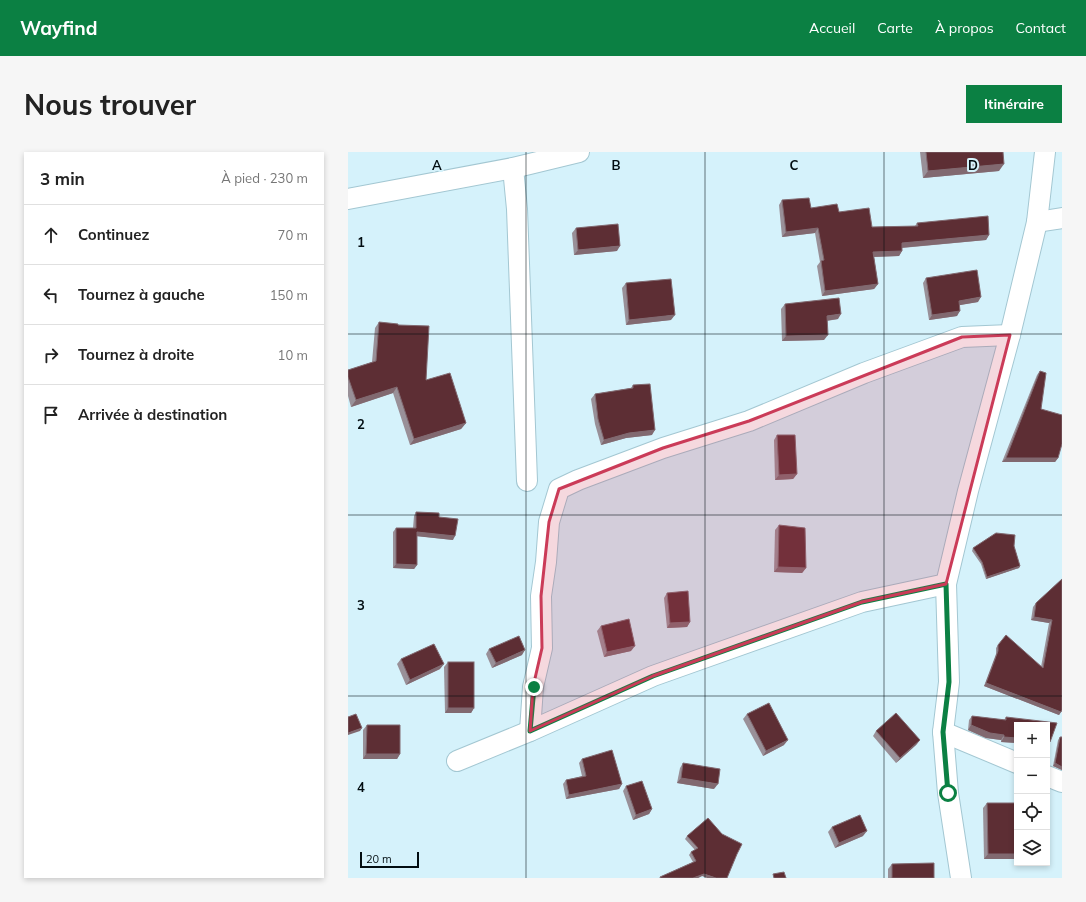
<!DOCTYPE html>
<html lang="fr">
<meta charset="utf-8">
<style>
body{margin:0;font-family:Mulish,sans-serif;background:#f6f6f6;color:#222}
.controls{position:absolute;right:12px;bottom:12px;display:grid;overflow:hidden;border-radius:0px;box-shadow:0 2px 6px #0003}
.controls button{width:36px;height:36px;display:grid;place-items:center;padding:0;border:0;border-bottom:1px solid #e0e0e0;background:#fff;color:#222;font:20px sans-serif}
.scale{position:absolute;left:12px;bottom:10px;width:59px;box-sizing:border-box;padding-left:4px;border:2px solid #020d11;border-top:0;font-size:11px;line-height:14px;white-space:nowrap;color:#020d11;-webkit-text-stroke:3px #d5f2fb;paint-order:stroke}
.stop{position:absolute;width:12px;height:12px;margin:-9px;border:3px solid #0b8043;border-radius:50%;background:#fff}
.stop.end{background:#0b8043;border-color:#fff;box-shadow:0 1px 4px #0008}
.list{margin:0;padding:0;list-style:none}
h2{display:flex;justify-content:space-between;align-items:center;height:52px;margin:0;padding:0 16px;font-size:17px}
h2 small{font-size:13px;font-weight:400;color:#767676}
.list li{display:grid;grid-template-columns:26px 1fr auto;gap:12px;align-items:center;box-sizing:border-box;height:60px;padding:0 16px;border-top:1px solid #e0e0e0}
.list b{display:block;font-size:15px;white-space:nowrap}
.list em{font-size:13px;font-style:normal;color:#767676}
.icon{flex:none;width:22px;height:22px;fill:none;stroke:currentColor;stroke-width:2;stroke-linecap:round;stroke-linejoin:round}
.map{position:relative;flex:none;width:714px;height:726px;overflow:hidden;border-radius:0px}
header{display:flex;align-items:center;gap:24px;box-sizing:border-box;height:56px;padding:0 20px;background:#0b8043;color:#fff}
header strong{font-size:19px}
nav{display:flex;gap:22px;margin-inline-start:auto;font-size:14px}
.intro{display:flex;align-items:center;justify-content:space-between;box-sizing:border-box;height:96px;padding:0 24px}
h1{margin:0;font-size:28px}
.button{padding:10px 18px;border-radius:0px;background:#0b8043;color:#fff;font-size:14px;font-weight:700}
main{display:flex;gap:24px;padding:0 24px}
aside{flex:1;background:#fff;border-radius:0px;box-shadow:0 2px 6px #0003}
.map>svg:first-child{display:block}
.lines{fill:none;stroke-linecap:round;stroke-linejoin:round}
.minor-casing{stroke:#a3c7d2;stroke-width:22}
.minor{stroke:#fff;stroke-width:20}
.wall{fill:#999098}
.shaded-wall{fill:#816970}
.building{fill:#5d2e34;stroke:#816970}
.route{stroke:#0b8043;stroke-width:5}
.marked{fill:#cb3b58;fill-opacity:0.2;stroke:#cb3b58;stroke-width:3;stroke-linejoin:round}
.grid{fill:none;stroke:#020d11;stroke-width:1;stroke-opacity:0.55}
.grid-label{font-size:13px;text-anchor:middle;font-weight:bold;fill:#020d11;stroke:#d5f2fb;stroke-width:4;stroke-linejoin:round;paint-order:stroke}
</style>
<header>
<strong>Wayfind</strong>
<nav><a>Accueil</a><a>Carte</a><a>À propos</a><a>Contact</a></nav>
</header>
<div class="intro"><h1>Nous trouver</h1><a class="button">Itinéraire</a></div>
<main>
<aside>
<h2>3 min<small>À pied · 230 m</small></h2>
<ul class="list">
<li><svg class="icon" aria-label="ahead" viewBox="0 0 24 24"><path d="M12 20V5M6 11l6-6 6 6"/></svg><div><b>Continuez</b></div><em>70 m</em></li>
<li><svg class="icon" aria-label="left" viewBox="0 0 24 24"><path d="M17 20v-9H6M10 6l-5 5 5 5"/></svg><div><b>Tournez à gauche</b></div><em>150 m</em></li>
<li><svg class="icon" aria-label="right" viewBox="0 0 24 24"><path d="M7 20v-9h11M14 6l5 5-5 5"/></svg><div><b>Tournez à droite</b></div><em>10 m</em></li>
<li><svg class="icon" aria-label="arrive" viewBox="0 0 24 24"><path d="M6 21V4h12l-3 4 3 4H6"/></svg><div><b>Arrivée à destination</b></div></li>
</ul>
</aside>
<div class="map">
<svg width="714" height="726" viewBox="0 0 714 726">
<rect width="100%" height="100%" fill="#d5f2fb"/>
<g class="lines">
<defs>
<g id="minor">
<polyline points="165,16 169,57 179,329"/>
<polyline points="0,47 165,16 231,0"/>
<polyline points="689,70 714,66"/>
<polyline points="182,579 185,535 194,496 193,444 198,410 201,370 211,337 230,328 315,296 401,269 516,221 614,185 662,183"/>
<polyline points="595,580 669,611"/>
<polyline points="109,609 182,579 305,524 514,450 598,432"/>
<polyline points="699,624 714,630"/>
<polyline points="613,726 600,641 595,580 601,530 598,432 620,339 662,183 689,70 697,0"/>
</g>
</defs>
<use href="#minor" class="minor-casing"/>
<use href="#minor" class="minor"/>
</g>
<g class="wall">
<polygon points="572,0 655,0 651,19 575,26"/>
<polygon points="434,48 463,56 491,60 524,75 567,74 569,71 641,83 638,88 554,96 554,99 551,104 526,105 530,132 526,137 474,144 469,114 472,110 467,81 434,85 431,53"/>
<polygon points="228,76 269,99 226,103 224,81"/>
<polygon points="578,126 630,150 611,153 609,164 581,168 575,131"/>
<polygon points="278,131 323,168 278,173 274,136"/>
<polygon points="437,152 490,167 479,169 476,188 434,189 433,157"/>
<polygon points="31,170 50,173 78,228 118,271 113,277 62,293 45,241 3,255 0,244 0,218 24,210 27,176"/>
<polygon points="692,219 693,257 710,306 707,310 654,310 689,223"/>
<polygon points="285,233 304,283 278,286 253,293 247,272 243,247 247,242 283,236"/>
<polygon points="429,283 449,322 445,327 427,328 426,288"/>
<polygon points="68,360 91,365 105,388 69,384 69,413 66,417 45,416 45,380 48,376 65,376 66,364"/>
<polygon points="431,373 458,416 454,421 426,420 427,378"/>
<polygon points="666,394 672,414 671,416 638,427 633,412 624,399 625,396"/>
<polygon points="714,427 713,560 711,563 636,534 648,502 648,496 650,493 693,515 701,471 683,468 685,455 688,451"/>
<polygon points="319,441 342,470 339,475 319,476 316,446"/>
<polygon points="253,474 283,499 256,505 249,479"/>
<polygon points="141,497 174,503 144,516 138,502"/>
<polygon points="53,507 92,517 58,533 49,512"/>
<polygon points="100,510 126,556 123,561 97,561 96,515"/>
<polygon points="399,562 436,593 415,604 395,567"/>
<polygon points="624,564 656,568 658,565 669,573 669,591 653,590 653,588 638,586 620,578 621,568"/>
<polygon points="19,573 52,602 49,607 15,607 15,578"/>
<polygon points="528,579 572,588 568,593 548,611 525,584"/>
<polygon points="712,585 714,618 705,614 710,588"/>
<polygon points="234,607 274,632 271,637 218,647 215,632 218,628 234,624 231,611"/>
<polygon points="335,611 366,637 329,631 332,616"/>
<polygon points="278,634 304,657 301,662 285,668 275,639"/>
<polygon points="639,651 669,651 669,707 636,707 635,656"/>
<polygon points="484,675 515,684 487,696 480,680"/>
<polygon points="374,682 354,724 350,726 311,726 312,725 345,710 341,703 343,700 347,698 337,687 339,684"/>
<polygon points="544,712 586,726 540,726 540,717"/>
</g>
<g class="shaded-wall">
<polygon points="656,12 651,19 575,26 580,19"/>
<polygon points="470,76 467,81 434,85 438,80"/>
<polygon points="641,83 638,88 551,96 554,91"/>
<polygon points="272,94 269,99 226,103 230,98"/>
<polygon points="554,99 551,104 522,105 525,100"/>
<polygon points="530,132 526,137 474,144 477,139"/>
<polygon points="633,145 630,150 607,154 611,149"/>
<polygon points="612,159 609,164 581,168 584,163"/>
<polygon points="493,162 490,167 476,169 479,164"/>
<polygon points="327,163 323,168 278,173 281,168"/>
<polygon points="480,183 476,188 434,189 438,184"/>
<polygon points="49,235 45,241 3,255 8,248"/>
<polygon points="118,271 113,277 62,293 66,287"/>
<polygon points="307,278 304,283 278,286 253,293 256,288 281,281"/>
<polygon points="658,306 710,306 707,310 654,310"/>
<polygon points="449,322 445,327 427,328 431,323"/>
<polygon points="69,380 107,384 105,388 67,384"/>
<polygon points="48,412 69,413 66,417 45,416"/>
<polygon points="672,414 671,416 638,427 639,425"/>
<polygon points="430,415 458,416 454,421 426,420"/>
<polygon points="686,465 704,468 701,471 683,468"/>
<polygon points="342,470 339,475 319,476 322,471"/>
<polygon points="287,494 283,499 256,505 259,500"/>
<polygon points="177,498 174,503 144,516 148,511"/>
<polygon points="96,512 92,517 58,533 62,528"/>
<polygon points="638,531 713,560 711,563 636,534"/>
<polygon points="100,556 126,556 123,561 97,561"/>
<polygon points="623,573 656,583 653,588 638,586 620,578"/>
<polygon points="14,576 12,579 0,583 0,581"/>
<polygon points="656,585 669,586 669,591 653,590"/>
<polygon points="440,588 436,593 415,604 418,599"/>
<polygon points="572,588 568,593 548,611 552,606"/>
<polygon points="699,590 702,590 699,594"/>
<polygon points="18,602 52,602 49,607 15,607"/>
<polygon points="707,611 714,615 714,618 705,614"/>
<polygon points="333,626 370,632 366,637 329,631"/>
<polygon points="274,632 271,637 218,647 221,643"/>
<polygon points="304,657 301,662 285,668 288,663"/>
<polygon points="519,679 515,684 487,696 491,691"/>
<polygon points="640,702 669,702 669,707 636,707"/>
<polygon points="356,722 368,726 359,726 354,724 350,726 345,726"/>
</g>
<g class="building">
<polygon points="578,0 655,0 656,12 580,19"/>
<polygon points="461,46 463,56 489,52 491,60 521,56 524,75 570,74 569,71 640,64 641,83 554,91 554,99 525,100 530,132 477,139 473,109 476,108 470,76 438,80 434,48"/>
<polygon points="270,72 272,94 230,98 228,76"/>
<polygon points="629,118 633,145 611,149 612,159 584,163 578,126"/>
<polygon points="323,127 327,163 281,168 278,131"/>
<polygon points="491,146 493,162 479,164 480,183 438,184 437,152"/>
<polygon points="31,170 50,172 50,173 81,174 78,228 102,221 118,271 66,287 49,235 8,248 0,225 0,218 28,209"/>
<polygon points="692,219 698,221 693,257 714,263 714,292 710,306 658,306"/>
<polygon points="302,232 307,278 281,281 256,288 250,267 247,242 285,236 285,233"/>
<polygon points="429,283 447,283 449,322 431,323"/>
<polygon points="68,360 91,361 91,365 110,367 107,384 69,380 69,413 48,412 48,376 68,376"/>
<polygon points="431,373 457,376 458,416 430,415"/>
<polygon points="648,381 667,383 666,394 672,414 639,425 634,410 625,396"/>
<polygon points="714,427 714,558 713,560 638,531 650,499 650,493 658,483 695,516 704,468 686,465 688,451"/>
<polygon points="340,439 342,470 322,471 319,441"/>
<polygon points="281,467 287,494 259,500 253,474"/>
<polygon points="171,484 177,498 148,511 141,497"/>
<polygon points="86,492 96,512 62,528 53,507"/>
<rect x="100" y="510" width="26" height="46"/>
<polygon points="421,551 440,588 418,599 399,562"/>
<polygon points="548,561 572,588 552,606 528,579"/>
<polygon points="8,562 14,576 0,581 0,565"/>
<polygon points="624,564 658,568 658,565 709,571 702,590 699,590 699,573 669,573 669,586 656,585 656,583 642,581 623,573"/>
<polygon points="19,573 52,573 52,602 18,602"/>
<polygon points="712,585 714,585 714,615 707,611"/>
<polygon points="264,598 274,632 221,643 218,628 238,624 234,607"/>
<polygon points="335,611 372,617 370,632 333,626"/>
<polygon points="294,629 304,657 288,663 278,634"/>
<polygon points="639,651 669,651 669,702 640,702"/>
<polygon points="512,663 519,679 491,691 484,675"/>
<polygon points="360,666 374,682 394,692 389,702 379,726 368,726 356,722 345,726 313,726 312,725 348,709 343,700 350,696 339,684"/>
<polygon points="586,711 586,726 544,726 544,712"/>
<polygon points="436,720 438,726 426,726 425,722"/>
</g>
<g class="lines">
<polyline class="route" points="186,535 182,579 305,524 514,450 598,432 601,530 595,580 600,641"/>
</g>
<path class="marked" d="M 662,183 L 598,432 L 514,450 L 305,524 L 182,579 L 185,535 L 194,496 L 193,444 L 201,370 L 211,337 L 315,296 L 401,269 L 614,185 Z"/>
<path class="grid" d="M 178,0 L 178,726M 357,0 L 357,726M 536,0 L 536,726M 0,182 L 714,182M 0,363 L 714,363M 0,544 L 714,544"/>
<g class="grid-label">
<text x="89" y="18">A</text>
<text x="268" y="18">B</text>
<text x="446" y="18">C</text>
<text x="625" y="18">D</text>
<text x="13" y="95">1</text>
<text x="13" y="277">2</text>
<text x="13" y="458">3</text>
<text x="13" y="640">4</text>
</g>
</svg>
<div class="controls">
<button>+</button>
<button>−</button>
<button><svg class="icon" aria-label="locate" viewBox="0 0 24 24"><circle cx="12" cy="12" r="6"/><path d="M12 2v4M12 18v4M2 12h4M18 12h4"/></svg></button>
<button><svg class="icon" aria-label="layers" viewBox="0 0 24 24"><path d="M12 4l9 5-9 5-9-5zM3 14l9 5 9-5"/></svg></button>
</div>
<div class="scale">20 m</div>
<div class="stop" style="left:600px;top:641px"></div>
<div class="stop end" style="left:186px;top:535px"></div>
</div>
</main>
